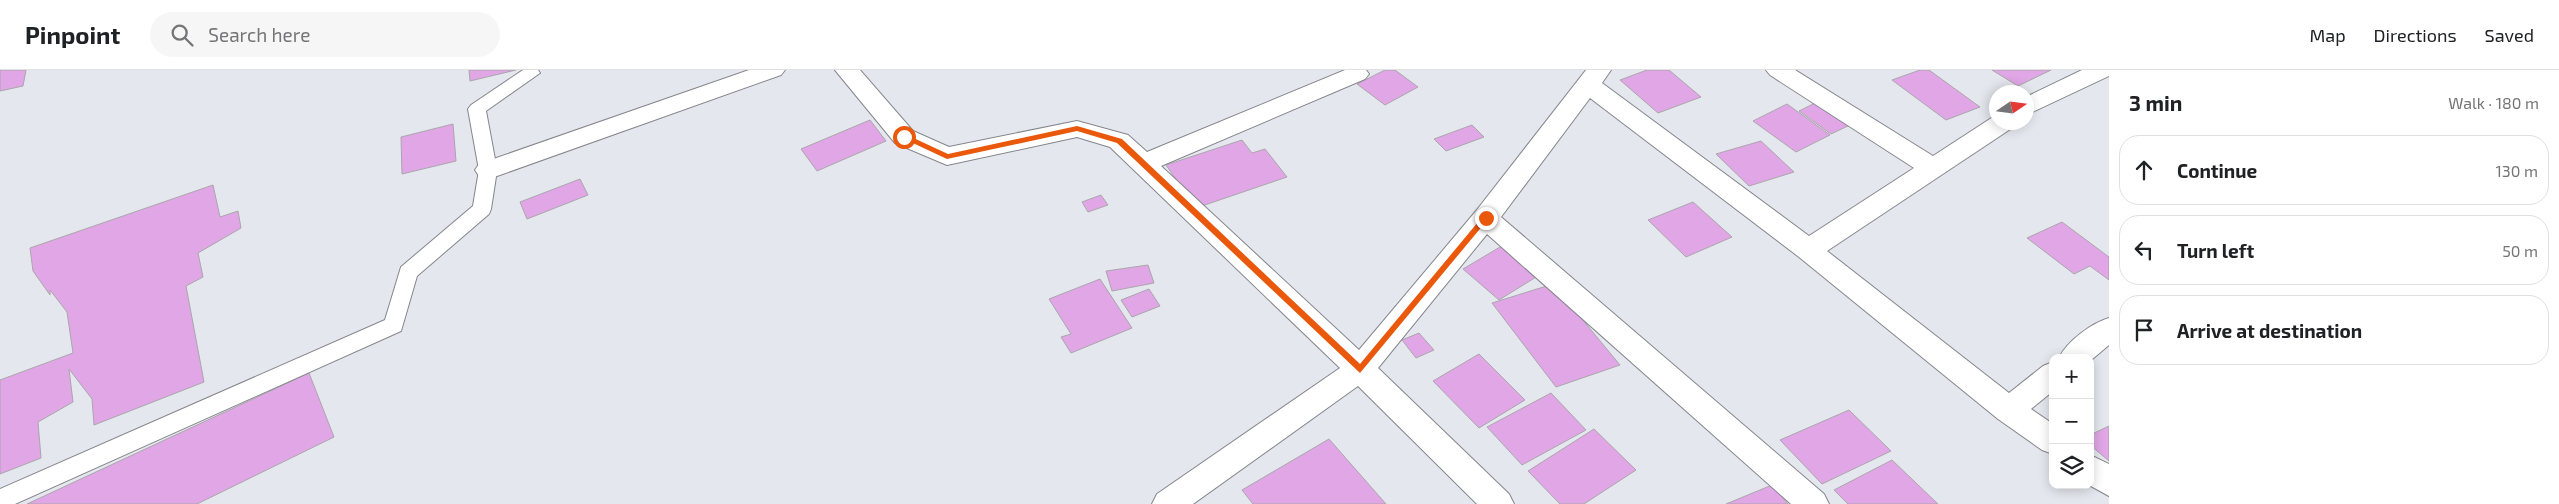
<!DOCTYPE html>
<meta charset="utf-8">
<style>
body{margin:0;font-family:"Exo 2",sans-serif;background:#f6f6f6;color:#202124}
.controls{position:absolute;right:15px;bottom:15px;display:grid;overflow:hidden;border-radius:10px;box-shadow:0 2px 12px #0003}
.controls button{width:45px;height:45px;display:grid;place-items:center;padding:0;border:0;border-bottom:1px solid #e0e0e0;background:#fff;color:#202124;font:25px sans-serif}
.compass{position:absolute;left:1989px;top:15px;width:45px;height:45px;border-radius:50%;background:#fff;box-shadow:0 2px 12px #0003;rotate:77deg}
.stop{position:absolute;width:15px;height:15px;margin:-11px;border:4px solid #ea580c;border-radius:50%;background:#fff}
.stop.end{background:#ea580c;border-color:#fff;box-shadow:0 1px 5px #0008}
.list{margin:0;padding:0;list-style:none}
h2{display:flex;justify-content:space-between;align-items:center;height:65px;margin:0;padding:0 20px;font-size:21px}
h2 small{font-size:16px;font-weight:400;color:#757577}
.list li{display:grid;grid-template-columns:32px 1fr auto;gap:15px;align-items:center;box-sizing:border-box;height:70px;margin:0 10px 10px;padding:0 10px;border:1px solid #e0e0e0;border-radius:20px}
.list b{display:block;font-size:19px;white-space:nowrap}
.list em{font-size:16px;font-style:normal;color:#757577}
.icon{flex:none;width:28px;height:28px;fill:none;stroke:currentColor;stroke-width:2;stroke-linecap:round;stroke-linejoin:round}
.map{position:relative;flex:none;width:2109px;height:434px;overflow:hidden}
header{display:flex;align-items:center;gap:30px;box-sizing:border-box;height:70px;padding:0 25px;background:#fff;border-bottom:1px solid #e0e0e0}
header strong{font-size:24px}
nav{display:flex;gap:28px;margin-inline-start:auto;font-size:18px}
.search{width:350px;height:45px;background:#f6f6f6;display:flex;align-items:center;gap:12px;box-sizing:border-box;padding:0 18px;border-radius:28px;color:#757577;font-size:19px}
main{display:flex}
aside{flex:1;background:#fff}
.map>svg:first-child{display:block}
.building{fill:#e0a6e6;stroke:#aaa6ab}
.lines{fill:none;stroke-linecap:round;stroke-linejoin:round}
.lane-casing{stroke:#84868c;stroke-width:2}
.street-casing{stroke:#84868c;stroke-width:2}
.lane{fill:#fff;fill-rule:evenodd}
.street{fill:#fff;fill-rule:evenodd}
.route{fill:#ea580c}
</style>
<header>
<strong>Pinpoint</strong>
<div class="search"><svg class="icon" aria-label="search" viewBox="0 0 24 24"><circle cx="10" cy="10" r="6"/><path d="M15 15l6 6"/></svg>Search here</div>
<nav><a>Map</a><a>Directions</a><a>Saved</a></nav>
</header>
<main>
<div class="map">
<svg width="2109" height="434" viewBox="0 0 2109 434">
<rect width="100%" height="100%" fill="#e4e7ed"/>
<g class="building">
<polygon points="0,0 26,0 23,16 0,21"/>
<polygon points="469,0 516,0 470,11"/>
<polygon points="1385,0 1395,0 1418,17 1385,35 1357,14"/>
<polygon points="1647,0 1669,0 1701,27 1658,43 1620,10"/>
<polygon points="1920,0 1929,0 1980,37 1946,50 1892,10"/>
<polygon points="1992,0 2051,0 2018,16"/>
<polygon points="1819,31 1852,54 1831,64 1799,41"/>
<polygon points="1787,34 1830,65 1796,82 1753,51"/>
<polygon points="870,50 886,71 817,101 801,79"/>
<polygon points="453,54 456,91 402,104 401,67"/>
<polygon points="1472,55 1484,67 1446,81 1434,69"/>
<polygon points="1242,70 1252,83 1265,79 1287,107 1196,138 1166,95"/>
<polygon points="1761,71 1794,102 1749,116 1716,84"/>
<polygon points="580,109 588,125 527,149 520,132"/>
<polygon points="213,115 220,147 238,141 241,158 198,183 203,207 186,216 204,312 94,355 92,329 69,299 73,332 38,352 41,388 0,404 0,310 73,283 67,242 50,220 50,225 33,201 30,178"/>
<polygon points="1101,125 1108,135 1088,142 1082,132"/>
<polygon points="1693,132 1732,167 1686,187 1648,150"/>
<polygon points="2062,152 2109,187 2109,210 2090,196 2074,204 2027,168"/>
<polygon points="1505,174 1541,204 1499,230 1463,199"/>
<polygon points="1148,195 1154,213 1112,221 1106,201"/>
<polygon points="1100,209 1132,258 1071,283 1061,267 1071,264 1049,229"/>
<polygon points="1553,214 1620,295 1556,317 1492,233"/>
<polygon points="1149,219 1160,236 1132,247 1121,230"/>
<polygon points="1419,263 1434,280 1416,288 1402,270"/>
<polygon points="1479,284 1525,330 1479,358 1433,311"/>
<polygon points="309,303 334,367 197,434 27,434"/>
<polygon points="1551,323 1586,360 1522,395 1487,357"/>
<polygon points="1849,340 1891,381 1822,414 1780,370"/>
<polygon points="2109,356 2109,391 2090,375 2090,365"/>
<polygon points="1594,359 1636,400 1584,434 1560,434 1528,401"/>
<polygon points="1329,369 1386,434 1253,434 1242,420"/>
<polygon points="1892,390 1938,434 1848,434 1834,420"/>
<polygon points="1772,415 1788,434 1726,434"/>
</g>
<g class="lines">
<defs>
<polygon id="lane" points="523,0 538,0 540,3 486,41 497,100 491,139 489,144 417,206 401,261 15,434 0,434 0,419 385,250 401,197 473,136 479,100 468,39 471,35"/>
<g id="street">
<polygon points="749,0 785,0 781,5 497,106 488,109 479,106 475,100 479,94"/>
<polygon points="835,0 860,0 913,61 949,77 1077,51 1128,65 1147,82 1345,0 1366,0 1369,4 1365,9 1161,96 1359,280 1476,141 1586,0 1611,0 1602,13 1809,166 1914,98 1770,5 1766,0 1795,0 1933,86 1996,45 1996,52 2015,52 2012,58 1827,181 2009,323 2043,296 2053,292 2053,321 2031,339 2053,354 2053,384 2042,380 1998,349 1799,187 1590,28 1501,147 1824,424 1829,434 1791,434 1487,164 1378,298 1509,424 1514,434 1477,434 1358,316 1193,434 1152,434 1157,424 1340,298 1110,77 1077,67 947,95 895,73"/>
<polygon points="2082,0 2109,0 2109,6 2026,45 2026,27"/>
<path d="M 2109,248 L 2109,275 L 2090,291 L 2090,288 L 2059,288 C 2067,271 2092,253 2109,248 Z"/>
<polygon points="2090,385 2109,394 2109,426 2089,415"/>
</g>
</defs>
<use href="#lane" class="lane-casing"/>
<use href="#street" class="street-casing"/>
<use href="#lane" class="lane"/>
<use href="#street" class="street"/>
</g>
<polygon class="route" points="1077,56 1122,69 1360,294 1483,146 1489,148 1360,303 1117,73 1077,61 947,89 900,67 907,65 948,84"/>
</svg>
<div class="controls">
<button>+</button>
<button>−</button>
<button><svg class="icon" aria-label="layers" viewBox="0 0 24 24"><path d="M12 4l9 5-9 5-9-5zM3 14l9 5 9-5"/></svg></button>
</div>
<svg class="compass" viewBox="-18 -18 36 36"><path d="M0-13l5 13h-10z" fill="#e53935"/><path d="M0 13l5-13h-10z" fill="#757577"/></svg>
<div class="stop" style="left:904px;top:67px"></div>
<div class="stop end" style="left:1486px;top:148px"></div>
</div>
<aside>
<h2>3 min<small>Walk · 180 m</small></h2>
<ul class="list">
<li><svg class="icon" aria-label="ahead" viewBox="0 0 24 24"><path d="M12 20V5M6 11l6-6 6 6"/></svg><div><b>Continue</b></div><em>130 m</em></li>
<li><svg class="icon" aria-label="left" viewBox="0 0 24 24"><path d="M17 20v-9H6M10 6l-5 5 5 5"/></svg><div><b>Turn left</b></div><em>50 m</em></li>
<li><svg class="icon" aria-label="arrive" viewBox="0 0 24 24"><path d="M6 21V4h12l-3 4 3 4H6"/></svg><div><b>Arrive at destination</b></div></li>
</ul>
</aside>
</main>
